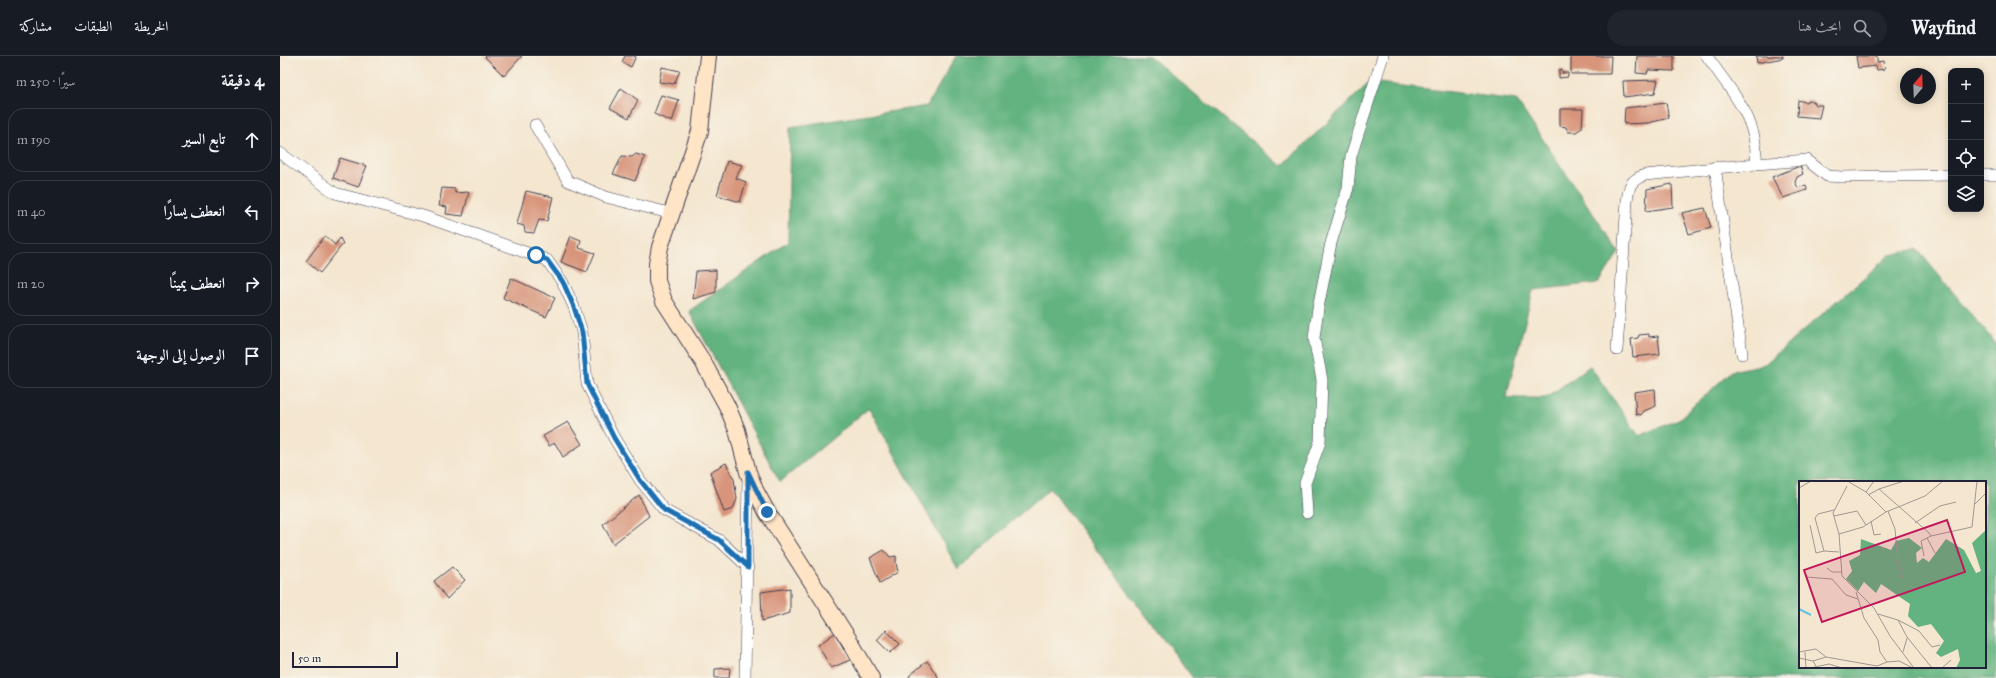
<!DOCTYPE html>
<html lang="ar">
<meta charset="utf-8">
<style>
body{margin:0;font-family:"IM FELL Great Primer",Amiri,serif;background:#20242c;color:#f1f3f6;direction:rtl}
.controls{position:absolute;right:12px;top:12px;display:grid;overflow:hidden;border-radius:8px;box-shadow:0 2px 10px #0003}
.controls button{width:36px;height:36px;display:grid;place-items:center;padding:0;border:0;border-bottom:1px solid #363941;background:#171b24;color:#f1f3f6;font:20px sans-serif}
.compass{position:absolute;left:1620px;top:12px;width:36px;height:36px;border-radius:50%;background:#171b24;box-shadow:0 2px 10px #0003;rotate:19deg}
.scale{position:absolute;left:12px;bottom:10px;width:106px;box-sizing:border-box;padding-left:4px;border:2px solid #22223b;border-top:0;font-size:11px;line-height:14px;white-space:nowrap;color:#22223b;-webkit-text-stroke:3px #f7f3e8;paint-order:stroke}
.stop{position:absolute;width:12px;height:12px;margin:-9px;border:3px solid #1f6fb2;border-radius:50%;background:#fff}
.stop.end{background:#1f6fb2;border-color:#fff;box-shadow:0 1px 4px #0008}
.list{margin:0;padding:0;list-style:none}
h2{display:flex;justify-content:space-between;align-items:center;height:52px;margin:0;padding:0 16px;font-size:17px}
h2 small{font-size:13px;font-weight:400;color:#9ea1a6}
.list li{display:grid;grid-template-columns:26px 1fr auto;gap:12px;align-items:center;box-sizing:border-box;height:64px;margin:0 8px 8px;padding:0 8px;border:1px solid #363941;border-radius:16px}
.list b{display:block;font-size:15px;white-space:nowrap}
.list em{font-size:13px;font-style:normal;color:#9ea1a6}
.icon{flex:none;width:22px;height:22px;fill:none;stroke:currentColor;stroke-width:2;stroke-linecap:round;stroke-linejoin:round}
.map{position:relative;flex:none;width:1716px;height:622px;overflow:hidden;direction:ltr}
header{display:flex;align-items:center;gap:24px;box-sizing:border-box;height:56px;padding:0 20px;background:#171b24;border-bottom:1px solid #363941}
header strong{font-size:19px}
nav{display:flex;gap:22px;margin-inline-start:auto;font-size:14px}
.search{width:280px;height:36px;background:#20242c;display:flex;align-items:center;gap:10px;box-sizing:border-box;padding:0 14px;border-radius:22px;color:#9ea1a6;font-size:15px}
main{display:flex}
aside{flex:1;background:#171b24}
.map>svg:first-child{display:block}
.forest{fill:#62b37f;stroke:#426a5d;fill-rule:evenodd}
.building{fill:#d8957c}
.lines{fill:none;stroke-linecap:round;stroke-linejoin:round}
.street-casing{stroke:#423f51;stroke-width:12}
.secondary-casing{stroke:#423f51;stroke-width:18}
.street{stroke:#fff;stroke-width:11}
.secondary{stroke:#ffe4c6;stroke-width:16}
.route{stroke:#1f6fb2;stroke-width:5}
.inset-river{fill:none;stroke:#64c4e2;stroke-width:2}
.inset-road{fill:none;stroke:#a09894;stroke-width:1}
.view{fill:#c2185b;fill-opacity:0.15;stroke:#c2185b;stroke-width:2}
.inset-edge{fill:none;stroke:#22223b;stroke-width:2}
</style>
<header>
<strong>Wayfind</strong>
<div class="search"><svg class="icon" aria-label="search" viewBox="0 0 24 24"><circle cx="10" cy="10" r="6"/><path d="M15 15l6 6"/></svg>ابحث هنا</div>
<nav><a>الخريطة</a><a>الطبقات</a><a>مشاركة</a></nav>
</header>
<main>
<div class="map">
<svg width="1716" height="622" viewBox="0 0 1716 622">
<rect width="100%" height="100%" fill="#f7f3e8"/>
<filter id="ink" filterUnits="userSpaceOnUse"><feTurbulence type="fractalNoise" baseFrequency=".025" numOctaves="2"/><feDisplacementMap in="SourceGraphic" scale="8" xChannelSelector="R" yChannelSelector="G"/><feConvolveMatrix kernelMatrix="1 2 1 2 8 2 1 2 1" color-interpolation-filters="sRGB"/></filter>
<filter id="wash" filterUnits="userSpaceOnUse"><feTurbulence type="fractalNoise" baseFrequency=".012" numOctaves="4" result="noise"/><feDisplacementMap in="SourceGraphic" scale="16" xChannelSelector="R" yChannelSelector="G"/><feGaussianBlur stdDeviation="0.9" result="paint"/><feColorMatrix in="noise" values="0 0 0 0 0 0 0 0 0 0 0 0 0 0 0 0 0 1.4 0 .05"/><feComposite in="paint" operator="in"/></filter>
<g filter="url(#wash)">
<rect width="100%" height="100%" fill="#f4e6cf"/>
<path class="forest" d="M 676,0 L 869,0 L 1002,110 L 1090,26 L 1236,44 L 1339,196 L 1319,227 L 1253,234 L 1226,342 L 1266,342 L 1310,310 L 1359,380 L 1399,363 L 1452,315 L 1485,308 L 1610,199 L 1637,193 L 1716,288 L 1716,622 L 913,622 L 770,432 L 678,513 L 589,352 L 500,426 L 409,255 L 508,186 L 510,71 L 647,50 ZM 1520,426 L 1705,426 L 1705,611 L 1520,611 Z"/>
<g id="blocks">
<g class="building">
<polygon points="206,0 242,0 224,20 205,1"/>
<polygon points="345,0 356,0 351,11 342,6"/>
<polygon points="1291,0 1331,0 1330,18 1291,18"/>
<polygon points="1357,0 1394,0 1394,15 1368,14 1367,18 1356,17"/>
<polygon points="1476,0 1503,0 1503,2 1477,7"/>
<polygon points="1576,0 1597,0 1597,6 1604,5 1605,13 1597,14 1596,10 1578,12"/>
<polygon points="382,11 400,15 394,28 379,26"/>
<polygon points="1282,13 1282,17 1288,17 1288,21 1279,22 1279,14"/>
<polygon points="1378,24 1375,37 1344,41 1343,25"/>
<polygon points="341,32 358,44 349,62 330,52"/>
<polygon points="381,39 399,44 392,66 374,58"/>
<polygon points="1518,44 1525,46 1529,44 1534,46 1536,49 1542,49 1539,62 1517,60"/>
<polygon points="1386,47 1389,62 1368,67 1344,68 1345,52"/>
<polygon points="1280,53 1303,53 1302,72 1296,76 1288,76 1286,71 1280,70"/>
<polygon points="356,98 365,101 355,125 333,118 342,100 352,101"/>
<polygon points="60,102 87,110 78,131 53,122"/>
<polygon points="447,105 462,109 456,122 466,126 460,146 437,139"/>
<polygon points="1520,110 1523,118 1517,121 1515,126 1518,132 1526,129 1527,134 1503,142 1492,121"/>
<polygon points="1392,128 1393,151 1366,155 1367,133"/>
<polygon points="162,132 175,133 175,137 189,136 183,160 166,158 167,151 159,150"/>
<polygon points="246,135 273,141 267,165 259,164 254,177 245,176 244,170 237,168"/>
<polygon points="1425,152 1431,172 1409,178 1402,157"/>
<polygon points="45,180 55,189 60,182 63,188 40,217 26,205"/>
<polygon points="291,180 301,184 299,192 315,197 307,216 281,206"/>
<polygon points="436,214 436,236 413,243 416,215"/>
<polygon points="231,222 275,242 266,261 223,242"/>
<polygon points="1369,278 1369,281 1378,280 1380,298 1353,301 1351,283 1358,282 1359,279"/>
<polygon points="1375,333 1376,350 1364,355 1361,359 1356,358 1354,336"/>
<polygon points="288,366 302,388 283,401 275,387 269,390 263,380"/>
<polygon points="446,407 454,423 457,443 453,453 444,456 430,416"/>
<polygon points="359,439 369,460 333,488 323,468"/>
<polygon points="604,494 610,501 616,500 616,507 618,516 600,527 590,502"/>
<polygon points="172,511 185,524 167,543 154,525"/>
<polygon points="510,532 510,557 482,565 481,536"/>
<polygon points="606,574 620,588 610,597 597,584"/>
<polygon points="555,577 570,604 551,612 538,589"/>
<polygon points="647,605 659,622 630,622 629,620"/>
<polygon points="450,612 449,622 435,622 435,613"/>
</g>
</g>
</g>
<g filter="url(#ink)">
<use href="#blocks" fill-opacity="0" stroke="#423f51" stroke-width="1"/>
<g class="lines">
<defs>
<g id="street">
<polyline points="255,69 288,125 326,141 393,158"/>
<polyline points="0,97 55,137 143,160 267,204 283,227 294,251 302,276 307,328 334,382 360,424 384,454 439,484 468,511"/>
<polyline points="1476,108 1527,104 1547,120 1562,121 1671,119"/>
<polyline points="1435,111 1462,298"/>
<polyline points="1701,119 1716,119"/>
<path d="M 1337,294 L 1347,145 C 1349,130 1350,124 1365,119 L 1476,108 C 1479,62 1451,36 1427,0"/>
<polyline points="1027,457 1025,427 1040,386 1042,324 1034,282 1038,252 1051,187 1068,132 1071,100 1103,0"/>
<polyline points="465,622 468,423"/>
</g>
<polyline id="secondary" points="428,0 420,75 380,191 377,208 377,225 384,245 423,306 447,350 457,374 468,416 475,434 487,456 571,587 591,622"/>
</defs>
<use href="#street" class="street-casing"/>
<use href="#secondary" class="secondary-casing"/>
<use href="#street" class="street"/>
<use href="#secondary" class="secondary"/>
</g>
</g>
<g class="lines" filter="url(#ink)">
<polyline class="route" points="256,199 267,204 283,226 294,251 302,276 307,328 334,382 360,424 384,454 439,484 468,511 468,416 487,456"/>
</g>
<g transform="translate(1519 425)">
<rect width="187" height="187" fill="#f4e6cf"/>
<path d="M 187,49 L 187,187 L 157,187 L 161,179 L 159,168 L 142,176 L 137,172 L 145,160 L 132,143 L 119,146 L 109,135 L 111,123 L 82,103 L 77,112 L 65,101 L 59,110 L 47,98 L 53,90 L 50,80 L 61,74 L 62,58 L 92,69 L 97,60 L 110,57 L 123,67 L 117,72 L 118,82 L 124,77 L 130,81 L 147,58 L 165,69 L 177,92 L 182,90 L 173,62 Z" fill="#62b37f"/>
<path class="inset-river" d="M 0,128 L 12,134"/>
<path class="inset-road" d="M 50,1 L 67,11 L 87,31M 48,5 L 34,32 L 40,53 L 43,95 L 75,127 L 91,155 L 115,187M 0,7 L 12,0M 80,8 L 105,0M 67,11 L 75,0M 69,14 L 80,8 L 130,52 L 132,55 L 122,60 L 125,75M 176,23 L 187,12M 35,29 L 19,33 L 16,37 L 25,70 L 40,71M 89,30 L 96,48 L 99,80 L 104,97M 35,35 L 58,30 L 67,44M 72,40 L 75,54 L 82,53M 116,42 L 141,25 L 157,21M 11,44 L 17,72 L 25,70M 40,53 L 64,46 L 87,31 L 126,15 L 144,0M 132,55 L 173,46 L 178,0M 128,57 L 136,72M 28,87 L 33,91 L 43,91M 7,96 L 33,98 L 47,114 L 59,118M 79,133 L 99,139 L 108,156 L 133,187M 99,139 L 120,150 L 133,166 L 141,164M 0,171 L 17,168 L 27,176M 6,171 L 7,187M 104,171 L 108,157M 0,177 L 14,180M 88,181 L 100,180 L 114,187M 17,185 L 14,180 L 27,176 L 78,185 L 88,181 L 81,171 L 79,159 L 65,137 L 57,111M 11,187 L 30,183 L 43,187M 143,187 L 152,179"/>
<path class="view" d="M 148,39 L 166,91 L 23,141 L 5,89 Z"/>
<rect width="187" height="187" class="inset-edge"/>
</g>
</svg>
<div class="controls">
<button>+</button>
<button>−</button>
<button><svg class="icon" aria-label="locate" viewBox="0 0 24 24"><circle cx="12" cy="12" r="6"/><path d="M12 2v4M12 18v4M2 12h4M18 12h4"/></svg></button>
<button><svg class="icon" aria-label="layers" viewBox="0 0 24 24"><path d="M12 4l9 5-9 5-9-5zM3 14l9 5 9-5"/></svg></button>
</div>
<svg class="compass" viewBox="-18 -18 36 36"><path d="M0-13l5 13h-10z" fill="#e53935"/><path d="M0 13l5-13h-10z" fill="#9ea1a6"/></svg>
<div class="scale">50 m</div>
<div class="stop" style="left:256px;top:199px"></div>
<div class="stop end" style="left:487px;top:456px"></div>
</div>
<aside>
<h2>4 دقيقة<small>سيرًا · 250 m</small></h2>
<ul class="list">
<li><svg class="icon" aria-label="ahead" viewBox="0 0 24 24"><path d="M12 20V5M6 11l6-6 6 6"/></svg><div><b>تابع السير</b></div><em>190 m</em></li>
<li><svg class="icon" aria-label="left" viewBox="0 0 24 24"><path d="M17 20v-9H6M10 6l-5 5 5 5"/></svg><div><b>انعطف يسارًا</b></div><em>40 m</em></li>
<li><svg class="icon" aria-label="right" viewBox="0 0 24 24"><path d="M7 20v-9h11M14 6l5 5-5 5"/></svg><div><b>انعطف يمينًا</b></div><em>20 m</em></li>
<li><svg class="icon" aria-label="arrive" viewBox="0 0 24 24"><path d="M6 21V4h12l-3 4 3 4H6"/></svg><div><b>الوصول إلى الوجهة</b></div></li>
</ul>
</aside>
</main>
